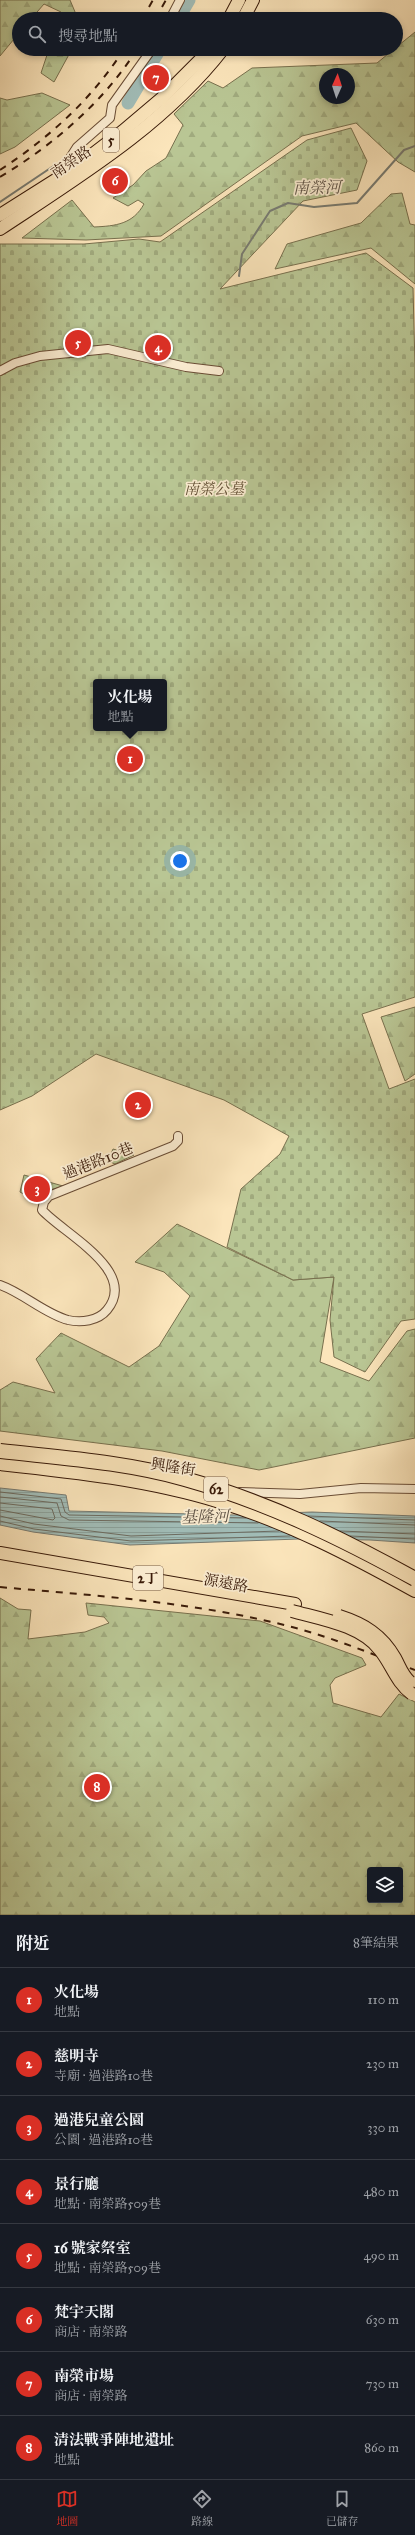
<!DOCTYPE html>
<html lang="zh-TW">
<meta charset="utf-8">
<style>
body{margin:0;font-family:"IM FELL Great Primer","Noto Serif TC",serif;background:#20242c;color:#f1f3f6}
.controls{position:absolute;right:12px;bottom:12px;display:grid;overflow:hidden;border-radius:4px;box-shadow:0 2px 6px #0003}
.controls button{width:36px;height:36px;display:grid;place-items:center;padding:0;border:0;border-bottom:1px solid #363941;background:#171b24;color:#f1f3f6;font:20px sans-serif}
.compass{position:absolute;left:319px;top:68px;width:36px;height:36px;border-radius:50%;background:#171b24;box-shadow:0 2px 6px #0003;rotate:3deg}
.you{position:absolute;left:180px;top:861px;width:14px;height:14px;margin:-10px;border:3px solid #fff;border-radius:50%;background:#1a73e8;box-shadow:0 0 0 6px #1a73e833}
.badge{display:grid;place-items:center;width:26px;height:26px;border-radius:50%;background:#d93025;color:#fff;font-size:13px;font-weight:700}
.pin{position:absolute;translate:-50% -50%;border:2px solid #fff;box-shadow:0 1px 4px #0006}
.popup{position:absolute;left:93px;top:679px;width:74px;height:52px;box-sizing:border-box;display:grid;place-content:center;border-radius:4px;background:#171b24;filter:drop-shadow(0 1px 3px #0005);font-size:13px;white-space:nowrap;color:#9ea1a6}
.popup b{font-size:15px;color:#f1f3f6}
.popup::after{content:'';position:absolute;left:50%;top:100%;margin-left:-8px;border:8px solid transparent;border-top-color:#171b24}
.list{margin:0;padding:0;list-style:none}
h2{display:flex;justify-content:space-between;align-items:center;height:52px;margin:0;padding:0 16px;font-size:17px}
h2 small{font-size:13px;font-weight:400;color:#9ea1a6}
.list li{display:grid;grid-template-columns:26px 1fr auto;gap:12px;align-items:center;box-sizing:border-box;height:64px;padding:0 16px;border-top:1px solid #363941}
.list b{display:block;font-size:15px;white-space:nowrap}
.list p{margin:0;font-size:13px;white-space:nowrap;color:#9ea1a6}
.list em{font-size:13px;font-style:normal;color:#9ea1a6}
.icon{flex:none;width:22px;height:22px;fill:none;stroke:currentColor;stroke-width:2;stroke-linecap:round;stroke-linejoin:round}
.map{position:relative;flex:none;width:415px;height:1915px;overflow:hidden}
.search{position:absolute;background:#171b24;box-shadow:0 2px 6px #0003;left:12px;right:12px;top:12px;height:44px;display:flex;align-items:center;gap:10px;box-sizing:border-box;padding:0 14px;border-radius:22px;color:#9ea1a6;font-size:15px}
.sheet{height:564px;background:#171b24}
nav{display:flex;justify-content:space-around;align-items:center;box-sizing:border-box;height:56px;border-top:1px solid #363941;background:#171b24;font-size:11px;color:#9ea1a6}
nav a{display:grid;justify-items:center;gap:2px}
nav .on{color:#d93025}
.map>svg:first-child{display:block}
.forest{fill:url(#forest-firs);stroke:#78704e;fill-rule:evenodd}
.cemetery{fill:url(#cemetery-stones);stroke:#78704e;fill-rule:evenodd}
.park{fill:url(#park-crowns);stroke:#78704e}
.water{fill:url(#water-rules);stroke:#777b72}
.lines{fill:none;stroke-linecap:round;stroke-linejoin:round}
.shore{stroke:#6c6b60;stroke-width:1}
.stream{stroke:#777b72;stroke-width:2}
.river{stroke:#a1bdb8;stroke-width:13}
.street-casing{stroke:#694c35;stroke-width:10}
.primary-casing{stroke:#381908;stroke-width:14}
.highway-casing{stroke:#381908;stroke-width:16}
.street{stroke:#fceed3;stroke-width:8}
.primary{stroke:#fbe5bb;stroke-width:12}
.highway{stroke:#fbe5bb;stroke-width:14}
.rail{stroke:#381908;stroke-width:2;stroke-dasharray:7 7;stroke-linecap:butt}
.primary-bridge-casing{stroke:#381908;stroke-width:14;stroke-linecap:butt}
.highway-bridge-casing{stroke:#381908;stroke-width:16;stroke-linecap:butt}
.primary-bridge{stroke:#fbe5bb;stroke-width:12}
.highway-bridge{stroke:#fbe5bb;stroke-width:14}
.labels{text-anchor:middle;stroke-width:3.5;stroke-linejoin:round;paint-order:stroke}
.shield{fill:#fceed3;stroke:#735945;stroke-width:1}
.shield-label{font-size:14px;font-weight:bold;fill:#381908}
.street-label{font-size:15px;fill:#381908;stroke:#fceed3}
.park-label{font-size:15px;font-style:italic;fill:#5f4d32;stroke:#fceed3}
.water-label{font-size:16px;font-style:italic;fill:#5d5246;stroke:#fceed3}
</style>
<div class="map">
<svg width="415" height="1915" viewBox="0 0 415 1915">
<defs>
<pattern id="forest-firs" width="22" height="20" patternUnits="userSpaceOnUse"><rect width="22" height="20" fill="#b9c694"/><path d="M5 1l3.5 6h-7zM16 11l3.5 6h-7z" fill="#a0aa7e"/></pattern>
<pattern id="cemetery-stones" width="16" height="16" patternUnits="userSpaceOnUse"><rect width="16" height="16" fill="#b9c694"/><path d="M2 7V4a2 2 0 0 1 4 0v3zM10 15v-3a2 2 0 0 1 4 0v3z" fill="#a0aa7e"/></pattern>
<pattern id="park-crowns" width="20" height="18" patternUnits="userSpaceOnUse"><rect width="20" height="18" fill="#b9c694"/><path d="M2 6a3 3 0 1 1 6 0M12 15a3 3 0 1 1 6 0" fill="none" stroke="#a0aa7e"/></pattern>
<pattern id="water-rules" width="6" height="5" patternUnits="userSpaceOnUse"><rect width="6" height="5" fill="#a1bdb8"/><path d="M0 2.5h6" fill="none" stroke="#8ba29d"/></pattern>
</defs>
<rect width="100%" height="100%" fill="#fbe5bb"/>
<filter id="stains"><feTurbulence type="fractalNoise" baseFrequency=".005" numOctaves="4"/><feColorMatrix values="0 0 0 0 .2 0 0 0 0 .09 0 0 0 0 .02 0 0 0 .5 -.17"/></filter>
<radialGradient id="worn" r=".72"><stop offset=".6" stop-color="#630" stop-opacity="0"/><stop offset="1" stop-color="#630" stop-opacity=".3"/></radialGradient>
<g class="forest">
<polygon points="0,0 70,0 78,19 59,19 61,12 44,4 31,19 19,19 19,33 0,56"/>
<path d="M 415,32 L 415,172 L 398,162 L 356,123 L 302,136 L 161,236 L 86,240 L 22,238 L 72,200 L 94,227 C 116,226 133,224 144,204 L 138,200 L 128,206 L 113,198 L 133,185 L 146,171 L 166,158 L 183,125 L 174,114 L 208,81 L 223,88 L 252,68 L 377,63 ZM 325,74 L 349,74 L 349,98 L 325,98 Z"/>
<polygon points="49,49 72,49 54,82 41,73"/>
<polygon points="42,93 70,105 15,147 0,154 0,98 7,100"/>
<polygon points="402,193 410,224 415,225 415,284 371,248 275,269 287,244 361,223 391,194"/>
<polygon points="415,1007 415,1074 405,1081 381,1017"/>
<polygon points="177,1224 293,1280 334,1277 320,1362 369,1381 407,1331 415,1329 415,1438 259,1470 162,1451 0,1431 0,1390 13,1382 55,1393 36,1359 61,1333 129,1367 159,1346 190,1296 164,1272 135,1262"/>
<path d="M 0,1598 L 18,1609 L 31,1610 L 28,1639 L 85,1632 L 109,1623 L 104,1617 L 88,1615 L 86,1603 L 260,1621 L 362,1658 L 366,1665 L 335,1678 L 330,1685 L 333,1703 L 381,1717 L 399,1694 L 415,1702 L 415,1915 L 0,1915 ZM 370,1870 L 400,1870 L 400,1900 L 370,1900 Z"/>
</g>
<path class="cemetery" d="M 351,128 L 367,161 L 357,190 L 303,201 L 220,289 L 366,253 L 413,288 L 415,366 L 415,997 L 362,1014 L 389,1089 L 415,1079 L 415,1319 L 401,1321 L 365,1372 L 334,1357 L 330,1320 L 334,1277 L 293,1280 L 227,1247 L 241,1189 L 280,1154 L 289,1136 L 224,1100 L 96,1054 L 32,1096 L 0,1110 L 0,244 L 84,244 L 139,239 L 160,242 L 307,140 ZM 96,682 L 164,682 L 164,728 L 96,728 Z"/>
<g class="park">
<polygon points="113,1149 134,1155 115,1164 108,1161"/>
<polygon points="24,1175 63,1186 44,1192 36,1201 20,1192"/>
</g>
<polygon class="water" points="0,1488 66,1495 69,1511 235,1515 312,1512 415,1516 415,1543 370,1540 299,1539 130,1545 33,1532 0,1525"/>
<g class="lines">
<g class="shore">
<polyline points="0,1492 61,1499 65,1512 69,1515 246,1518"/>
<polyline points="0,1497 57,1503 61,1516 69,1520 258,1523"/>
<polyline points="0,1503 52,1509 55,1518 53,1520 0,1510"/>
<polyline points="0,1516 34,1524 131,1536 279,1531"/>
<polyline points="308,1516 415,1520"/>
<polyline points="0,1521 34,1529 131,1541 290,1536"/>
<polyline points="320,1521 415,1525"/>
<polyline points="340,1531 415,1534"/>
<polyline points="350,1536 415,1539"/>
</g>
<g class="stream">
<polyline points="0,202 55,165"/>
<polyline points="239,276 242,254 270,211 288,203 314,207 357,203 404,150 415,146"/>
</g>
<g class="river">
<polyline points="178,19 189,0"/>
<polyline points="128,103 160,49"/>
</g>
<defs>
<g id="street">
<polyline points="170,19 180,0"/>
<polyline points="78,170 70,158 77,147 110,118 112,105 152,49"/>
<polyline points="0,371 15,363 40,356 108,349 186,367 219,371"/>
<path d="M 0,1285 C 23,1293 45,1314 68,1320 C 81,1323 98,1321 107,1310 C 139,1271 64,1234 42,1210 L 44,1202 L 49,1196 L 173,1146 L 178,1141 L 178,1136"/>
<polyline points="240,1492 300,1494 361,1488 415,1489"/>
</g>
<g id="primary">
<polyline points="229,19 239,0"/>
<polyline points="243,19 253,0"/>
<polyline points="0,215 76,167 123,131 162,98 211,49"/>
<path d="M 0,229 C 80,176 164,125 223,49"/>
<polyline points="0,1553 295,1604"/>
</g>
<path id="highway" d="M 0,1463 C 74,1471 149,1479 220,1501 C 289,1522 352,1555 415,1590"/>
</defs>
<use href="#street" class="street-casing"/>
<use href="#primary" class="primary-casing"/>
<use href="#highway" class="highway-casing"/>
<use href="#street" class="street"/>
<use href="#primary" class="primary"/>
<use href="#highway" class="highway"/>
<g class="rail">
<polyline points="142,19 153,0"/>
<polyline points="155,19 166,0"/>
<path d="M 0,170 C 49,138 93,98 124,49"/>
<path d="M 0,177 C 52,146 105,101 137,49"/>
<path d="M 0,1587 C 98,1596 196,1602 292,1627 C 334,1638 374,1655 415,1670"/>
</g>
<defs>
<g id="primary-bridge">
<path d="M 292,1611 C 321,1619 361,1625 380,1650 C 392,1665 396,1682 412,1694"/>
<path d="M 339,1616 C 364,1624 382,1635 395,1658 C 400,1667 402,1675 410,1682"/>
</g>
<path id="highway-bridge" d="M 0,1451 C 62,1458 125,1462 185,1479 C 267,1502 341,1538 415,1579"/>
</defs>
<use href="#primary-bridge" class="primary-bridge-casing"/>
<use href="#highway-bridge" class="highway-bridge-casing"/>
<use href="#primary-bridge" class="primary-bridge"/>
<use href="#highway-bridge" class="highway-bridge"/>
</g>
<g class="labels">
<g class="shield">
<rect x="103" y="128" width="16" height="24" rx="3"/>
<rect x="204" y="1477" width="24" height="24" rx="3"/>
<rect x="133" y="1566" width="30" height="24" rx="3"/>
</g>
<g class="shield-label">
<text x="111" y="145">5</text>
<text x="216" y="1494">62</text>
<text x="148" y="1583">2丁</text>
</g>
<g class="street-label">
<text transform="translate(71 162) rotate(-34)" y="5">南榮路</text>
<text transform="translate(98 1161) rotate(-22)" y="5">過港路10巷</text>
<text transform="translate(173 1467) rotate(9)" y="5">興隆街</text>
<text transform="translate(226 1583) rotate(10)" y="5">源遠路</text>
</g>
<g class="park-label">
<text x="214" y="494">南榮公墓</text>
</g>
<g class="water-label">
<text transform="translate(317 187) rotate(-1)" y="6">南榮河</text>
<text transform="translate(205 1516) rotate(-2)" y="6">基隆河</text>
</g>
</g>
<rect width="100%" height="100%" filter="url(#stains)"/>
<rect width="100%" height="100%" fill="url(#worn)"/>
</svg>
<div class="controls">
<button><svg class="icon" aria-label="layers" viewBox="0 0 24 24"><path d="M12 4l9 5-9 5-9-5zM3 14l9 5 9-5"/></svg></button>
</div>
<svg class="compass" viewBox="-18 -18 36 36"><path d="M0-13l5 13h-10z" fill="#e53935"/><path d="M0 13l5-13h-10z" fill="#9ea1a6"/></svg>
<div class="you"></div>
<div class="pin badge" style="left:130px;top:759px">1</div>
<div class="popup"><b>火化場</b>地點</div>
<div class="pin badge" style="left:138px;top:1105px">2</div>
<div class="pin badge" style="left:37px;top:1189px">3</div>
<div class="pin badge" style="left:158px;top:348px">4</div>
<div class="pin badge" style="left:78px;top:343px">5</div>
<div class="pin badge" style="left:115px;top:181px">6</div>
<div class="pin badge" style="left:156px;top:78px">7</div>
<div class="pin badge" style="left:97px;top:1787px">8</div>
<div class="search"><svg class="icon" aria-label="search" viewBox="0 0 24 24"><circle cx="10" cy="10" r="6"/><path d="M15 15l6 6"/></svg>搜尋地點</div>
</div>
<section class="sheet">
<h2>附近<small>8筆結果</small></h2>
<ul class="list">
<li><span class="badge">1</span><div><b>火化場</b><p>地點</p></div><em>110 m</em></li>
<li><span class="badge">2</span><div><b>慈明寺</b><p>寺廟 · 過港路10巷</p></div><em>230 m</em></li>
<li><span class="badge">3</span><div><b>過港兒童公園</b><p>公園 · 過港路10巷</p></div><em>330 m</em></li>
<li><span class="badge">4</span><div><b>景行廳</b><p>地點 · 南榮路509巷</p></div><em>480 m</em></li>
<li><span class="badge">5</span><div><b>16 號家祭室</b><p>地點 · 南榮路509巷</p></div><em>490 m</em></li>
<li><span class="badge">6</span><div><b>梵宇天閣</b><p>商店 · 南榮路</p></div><em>630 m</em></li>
<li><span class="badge">7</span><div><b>南榮市場</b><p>商店 · 南榮路</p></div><em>730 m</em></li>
<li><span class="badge">8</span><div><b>清法戰爭陣地遺址</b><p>地點</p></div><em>860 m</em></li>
</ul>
</section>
<nav>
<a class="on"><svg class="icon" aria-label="map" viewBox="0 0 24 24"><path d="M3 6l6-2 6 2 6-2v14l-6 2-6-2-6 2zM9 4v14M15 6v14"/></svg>地圖</a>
<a><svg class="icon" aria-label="directions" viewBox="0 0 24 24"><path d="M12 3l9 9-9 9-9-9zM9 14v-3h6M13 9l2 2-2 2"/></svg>路線</a>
<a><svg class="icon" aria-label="saved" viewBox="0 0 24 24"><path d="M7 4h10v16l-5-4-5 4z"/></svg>已儲存</a>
</nav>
